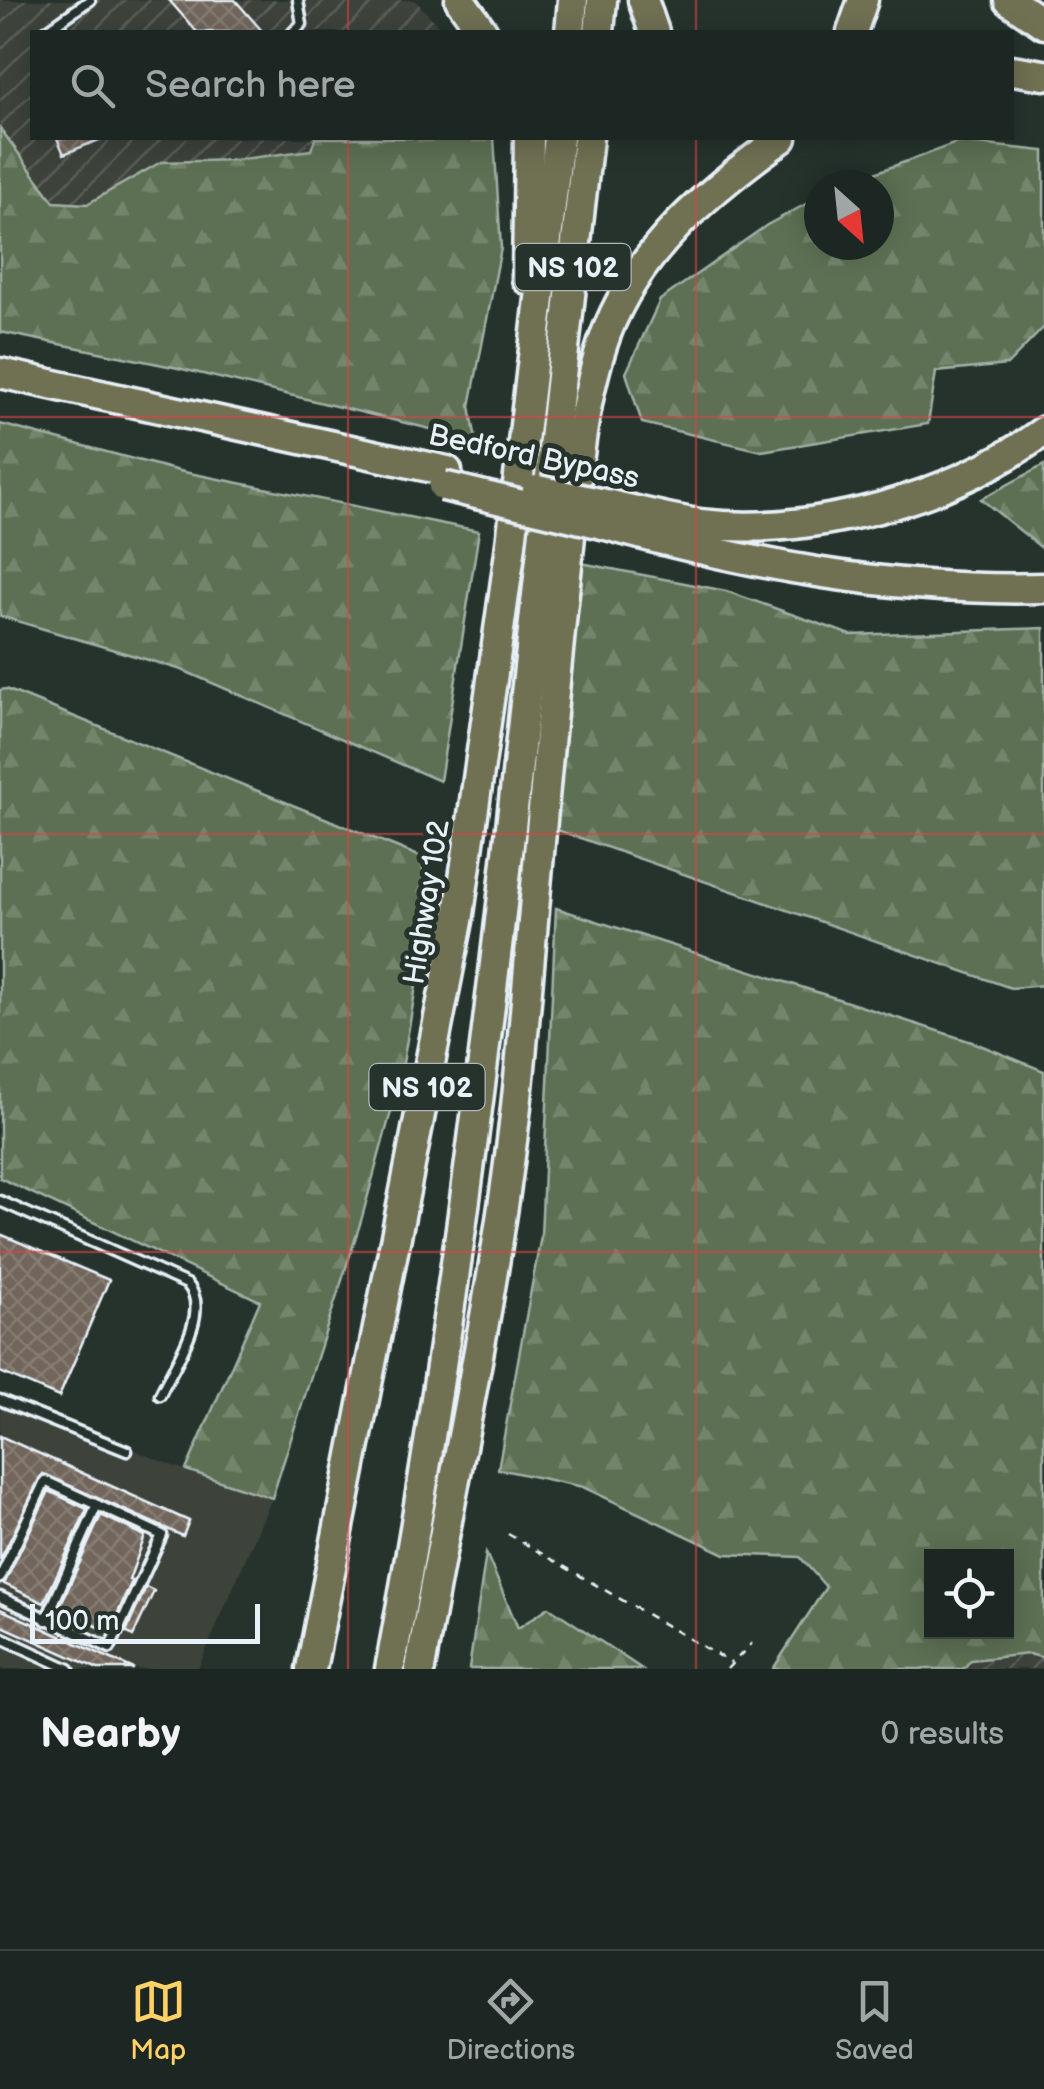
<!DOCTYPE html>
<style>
body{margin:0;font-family:"Balsamiq Sans",sans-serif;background:#252e2a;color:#f1f3f6}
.controls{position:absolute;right:30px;bottom:30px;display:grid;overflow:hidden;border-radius:0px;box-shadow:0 5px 25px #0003}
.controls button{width:90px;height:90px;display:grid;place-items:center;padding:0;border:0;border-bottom:2px solid #3a4340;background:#1c2622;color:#f1f3f6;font:50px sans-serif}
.compass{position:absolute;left:804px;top:170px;width:90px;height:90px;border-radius:50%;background:#1c2622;box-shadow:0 5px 25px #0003;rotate:153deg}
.scale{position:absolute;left:30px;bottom:25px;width:230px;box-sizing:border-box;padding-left:10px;border:5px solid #e8f1f8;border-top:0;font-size:28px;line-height:35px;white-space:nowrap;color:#e8f1f8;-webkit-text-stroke:8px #26332d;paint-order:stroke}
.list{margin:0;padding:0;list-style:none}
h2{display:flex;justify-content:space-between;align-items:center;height:130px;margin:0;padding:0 40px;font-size:42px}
h2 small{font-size:32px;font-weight:400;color:#a0a5a5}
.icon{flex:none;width:55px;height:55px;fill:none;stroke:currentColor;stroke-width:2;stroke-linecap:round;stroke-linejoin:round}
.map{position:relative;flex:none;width:1044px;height:1669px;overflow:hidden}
.search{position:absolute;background:#1c2622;box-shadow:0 5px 25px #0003;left:30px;right:30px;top:30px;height:110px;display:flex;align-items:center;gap:25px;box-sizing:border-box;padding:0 35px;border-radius:0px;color:#a0a5a5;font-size:38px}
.sheet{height:280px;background:#1c2622}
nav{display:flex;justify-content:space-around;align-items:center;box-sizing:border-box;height:140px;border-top:2px solid #3a4340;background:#1c2622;font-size:28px;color:#a0a5a5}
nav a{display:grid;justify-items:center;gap:5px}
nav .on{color:#ffd166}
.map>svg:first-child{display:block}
.built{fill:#3c423b}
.industrial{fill:url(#industrial-furrows)}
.forest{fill:url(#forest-firs);stroke:#a2b0a6;stroke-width:2.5;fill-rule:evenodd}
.building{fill:url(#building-cross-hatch);stroke:#e8f1f8;stroke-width:2.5}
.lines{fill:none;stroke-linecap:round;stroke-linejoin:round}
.lane-casing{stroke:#e8f1f8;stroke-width:15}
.highway-casing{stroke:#e8f1f8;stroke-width:35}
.path{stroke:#e8f1f8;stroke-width:2.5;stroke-dasharray:8 8;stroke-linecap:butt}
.lane{stroke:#26332d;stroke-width:8}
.highway{stroke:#706f52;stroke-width:28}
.highway-bridge-casing{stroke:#e8f1f8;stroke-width:35;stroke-linecap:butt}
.highway-bridge{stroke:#706f52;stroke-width:28}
.grid{fill:none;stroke:#d94647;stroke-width:2.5;stroke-opacity:0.55}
.labels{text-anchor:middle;stroke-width:10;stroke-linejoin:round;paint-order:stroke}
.shield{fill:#26332d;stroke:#aeb8bb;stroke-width:2.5}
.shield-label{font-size:28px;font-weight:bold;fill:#e8f1f8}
.street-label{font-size:30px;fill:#e8f1f8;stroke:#26332d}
</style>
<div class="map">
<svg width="1044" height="1669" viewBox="0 0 1044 1669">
<defs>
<pattern id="industrial-furrows" width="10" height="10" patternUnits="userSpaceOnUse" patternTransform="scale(2.5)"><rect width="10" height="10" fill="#3c423b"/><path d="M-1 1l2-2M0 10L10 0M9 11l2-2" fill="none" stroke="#585e58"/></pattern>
<pattern id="forest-firs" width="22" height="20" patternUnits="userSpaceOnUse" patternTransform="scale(2.5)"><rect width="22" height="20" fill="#5d7053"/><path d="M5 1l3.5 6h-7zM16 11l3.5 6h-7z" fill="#74856c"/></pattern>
<pattern id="building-cross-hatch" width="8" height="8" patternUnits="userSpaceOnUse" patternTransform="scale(2.5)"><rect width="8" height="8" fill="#71655b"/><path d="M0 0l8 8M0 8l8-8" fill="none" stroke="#857c73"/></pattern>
</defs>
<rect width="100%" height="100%" fill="#26332d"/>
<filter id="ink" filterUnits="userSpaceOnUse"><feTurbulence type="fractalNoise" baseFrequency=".01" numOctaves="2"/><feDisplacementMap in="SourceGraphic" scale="20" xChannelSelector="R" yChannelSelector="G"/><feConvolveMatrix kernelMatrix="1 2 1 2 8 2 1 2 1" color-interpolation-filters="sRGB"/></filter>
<g filter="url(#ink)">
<polygon class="built" points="0,1394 173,1466 272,1498 198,1669 0,1669"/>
<g class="industrial">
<polygon points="0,0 415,0 444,32 32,32 32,138 315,138 311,150 235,160 161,162 87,204 54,202 0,128"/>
<polygon points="1029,1654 1044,1658 1044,1669 963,1669 970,1660"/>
</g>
<g class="forest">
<polygon points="0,128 54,202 87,204 161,162 235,160 311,150 315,138 494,138 501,248 470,406 476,440 178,368 0,332"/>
<polygon points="959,142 1044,151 1044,327 1007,365 936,372 928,424 762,451 642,423 626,373 660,300 767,225 819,197 819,245 879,245 879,185 842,185"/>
<polygon points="0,424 179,471 479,531 440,781 182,670 0,616"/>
<polygon points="1044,465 1044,550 981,499"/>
<polygon points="581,563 726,591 851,635 1044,628 1044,985 1011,988 554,829"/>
<polygon points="6,689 421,857 429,909 401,1075 361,1221 272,1498 186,1470 260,1301 0,1178 0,690"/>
<path d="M 556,908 L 975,1043 L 1044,1071 L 1044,1658 L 1029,1654 L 971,1660 L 963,1669 L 773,1669 L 826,1587 L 800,1557 L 725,1554 L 583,1487 L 498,1469 L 541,1236 ZM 932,1556 L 1006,1556 L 1006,1632 L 932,1632 Z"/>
<polygon points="486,1553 518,1628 549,1607 642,1669 469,1669"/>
</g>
<g class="building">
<polygon points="169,0 235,0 263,32 197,32"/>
<polygon points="57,138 104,138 64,154"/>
<polygon points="0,1234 109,1280 59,1397 0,1372"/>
<polygon points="0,1436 189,1521 183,1536 43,1474 0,1560"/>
<polygon points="49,1491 87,1509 44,1603 4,1584"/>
<polygon points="101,1515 145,1536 129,1580 132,1581 112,1626 104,1622 101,1628 59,1609"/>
<polygon points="146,1587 154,1591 133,1636 126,1632"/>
<polygon points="0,1609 134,1669 98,1669 0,1625"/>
</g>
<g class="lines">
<defs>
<g id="lane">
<polyline points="46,31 90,0"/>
<polyline points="293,32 302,24 298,0"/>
<path d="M 0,1201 L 187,1284 C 213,1311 173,1366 160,1395"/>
<polyline points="0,1400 127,1451"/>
<polyline points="0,1578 45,1481 162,1535 110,1648 0,1597"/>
<polyline points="46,1620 97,1505"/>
<polyline points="0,1637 69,1669"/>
</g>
<g id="highway">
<polyline points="460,0 483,32"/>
<polyline points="643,0 654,32"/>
<polyline points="1009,0 1044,24"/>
<polyline points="570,32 573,0"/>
<polyline points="599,32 602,0"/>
<polyline points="852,32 863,0"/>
<polyline points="1012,70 1044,75"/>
<polyline points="527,279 529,138"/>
<polyline points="0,373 447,471"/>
<path d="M 609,505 C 639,511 670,520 700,524 C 813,537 953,498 1044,431"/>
<path d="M 606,525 C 750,565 894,592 1044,588"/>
<polyline points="311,1669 458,921 510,552 559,138"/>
<path d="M 390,1669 C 485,1163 528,648 588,138"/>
<path d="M 420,1669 C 454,1469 501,1270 520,1068 C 535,903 548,739 566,574 C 575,496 579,408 606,334 C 638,249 711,189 782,138"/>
</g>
</defs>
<use href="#lane" class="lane-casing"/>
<use href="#highway" class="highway-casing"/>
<g class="path">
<polyline points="508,1534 731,1663"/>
<polyline points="727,1669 752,1643"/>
</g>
<use href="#lane" class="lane"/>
<use href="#highway" class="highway"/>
<defs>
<g id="highway-bridge">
<polyline points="443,486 606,525"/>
<polyline points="537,490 609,505"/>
</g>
</defs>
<use href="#highway-bridge" class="highway-bridge-casing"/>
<use href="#highway-bridge" class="highway-bridge"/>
</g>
</g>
<path class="grid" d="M 348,0 L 348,32M 696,0 L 696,32M 348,138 L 348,1669M 696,138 L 696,1669M 0,417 L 1044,417M 0,834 L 1044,834M 0,1252 L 1044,1252"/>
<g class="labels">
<g class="shield">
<rect x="515.5" y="244" width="115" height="46" rx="8"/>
<rect x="369.5" y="1064" width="115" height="46" rx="8"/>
</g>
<g class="shield-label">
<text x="573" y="277">NS 102</text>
<text x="427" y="1097">NS 102</text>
</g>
<g class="street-label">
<text transform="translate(534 456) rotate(12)" y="10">Bedford Bypass</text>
<text transform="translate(426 902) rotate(-81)" y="10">Highway 102</text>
</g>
</g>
</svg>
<div class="controls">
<button><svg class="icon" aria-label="locate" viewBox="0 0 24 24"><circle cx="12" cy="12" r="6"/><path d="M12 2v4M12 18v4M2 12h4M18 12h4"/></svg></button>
</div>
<svg class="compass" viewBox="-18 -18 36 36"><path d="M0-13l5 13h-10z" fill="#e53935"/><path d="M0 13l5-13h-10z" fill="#a0a5a5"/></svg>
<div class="scale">100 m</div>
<div class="search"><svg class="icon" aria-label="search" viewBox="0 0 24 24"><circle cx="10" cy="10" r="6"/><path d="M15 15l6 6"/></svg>Search here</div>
</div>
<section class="sheet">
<h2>Nearby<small>0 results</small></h2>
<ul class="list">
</ul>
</section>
<nav>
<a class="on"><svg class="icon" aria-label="map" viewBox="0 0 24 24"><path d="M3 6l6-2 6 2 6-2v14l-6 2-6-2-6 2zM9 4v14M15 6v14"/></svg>Map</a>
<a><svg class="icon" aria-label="directions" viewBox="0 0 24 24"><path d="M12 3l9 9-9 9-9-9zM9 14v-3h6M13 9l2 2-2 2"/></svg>Directions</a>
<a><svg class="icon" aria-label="saved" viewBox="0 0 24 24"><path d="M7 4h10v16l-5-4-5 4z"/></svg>Saved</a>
</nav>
